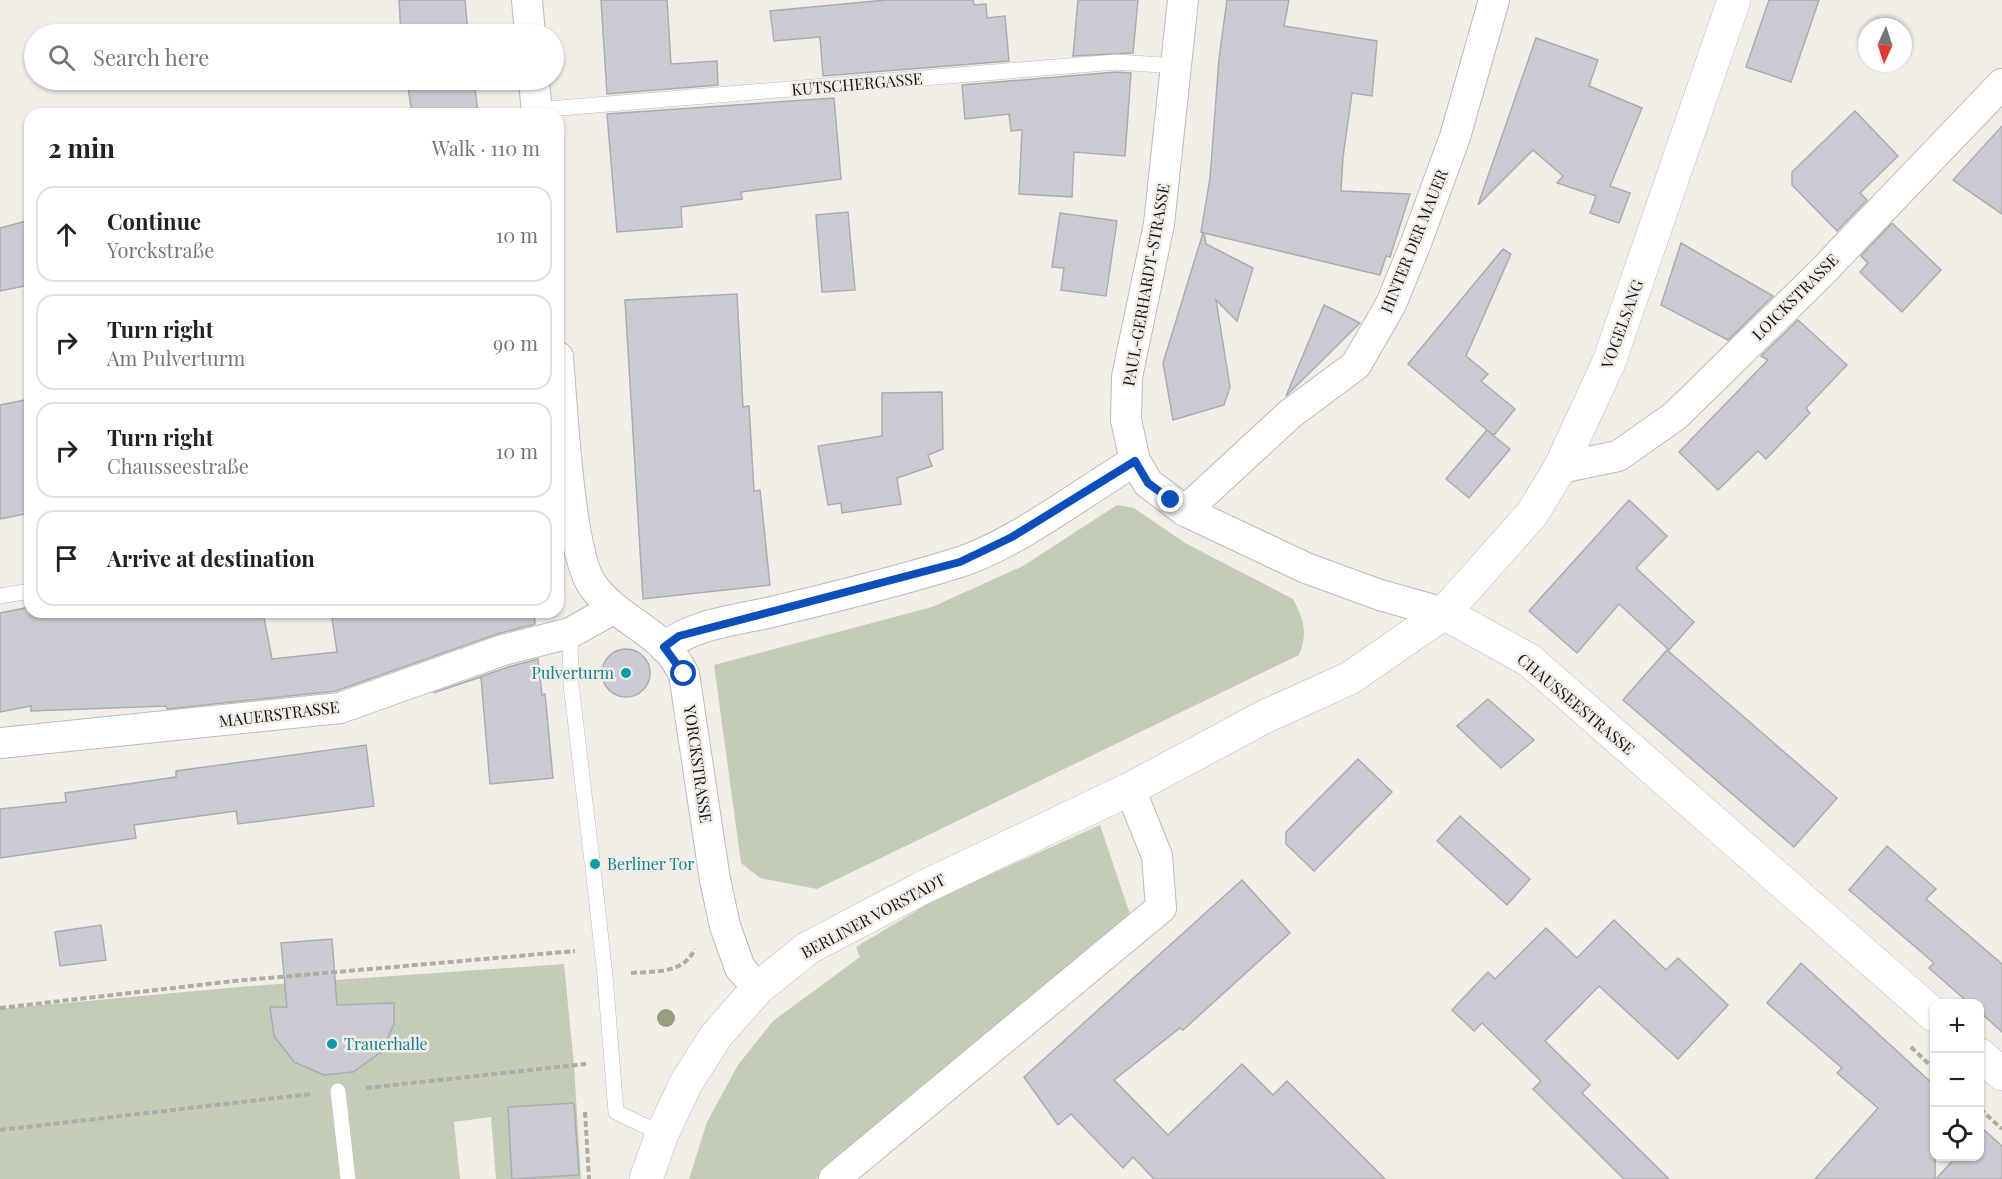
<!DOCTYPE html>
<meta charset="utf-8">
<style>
body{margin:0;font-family:"Playfair Display",serif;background:#f6f6f6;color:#222}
.controls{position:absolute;right:18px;bottom:18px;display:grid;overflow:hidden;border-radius:12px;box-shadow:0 2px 4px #0004}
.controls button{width:54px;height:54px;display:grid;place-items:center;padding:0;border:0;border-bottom:2px solid #e0e0e0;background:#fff;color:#222;font:30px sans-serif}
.compass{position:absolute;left:1858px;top:18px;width:54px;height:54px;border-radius:50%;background:#fff;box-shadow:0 2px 4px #0004;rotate:183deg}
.stop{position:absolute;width:18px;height:18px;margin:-14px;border:4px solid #0d4fba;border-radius:50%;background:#fff}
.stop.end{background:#0d4fba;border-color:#fff;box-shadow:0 2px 6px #0008}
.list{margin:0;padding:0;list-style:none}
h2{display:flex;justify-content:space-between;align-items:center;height:78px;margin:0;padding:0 24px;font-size:26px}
h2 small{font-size:20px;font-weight:400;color:#767676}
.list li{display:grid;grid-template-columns:39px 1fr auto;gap:18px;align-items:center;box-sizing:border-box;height:96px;margin:0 12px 12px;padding:0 12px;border:2px solid #e0e0e0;border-radius:18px}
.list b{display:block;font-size:22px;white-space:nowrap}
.list p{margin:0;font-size:20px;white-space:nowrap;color:#767676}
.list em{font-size:20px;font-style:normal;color:#767676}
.icon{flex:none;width:33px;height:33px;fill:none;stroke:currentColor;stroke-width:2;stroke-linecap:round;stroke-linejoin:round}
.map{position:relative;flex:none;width:2002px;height:1179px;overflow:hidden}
.search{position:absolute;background:#fff;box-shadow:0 2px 4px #0004;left:24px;top:24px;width:540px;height:66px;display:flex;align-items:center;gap:15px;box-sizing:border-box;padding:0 21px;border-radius:33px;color:#767676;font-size:22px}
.panel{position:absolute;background:#fff;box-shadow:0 2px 4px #0004;left:24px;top:108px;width:540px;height:510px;border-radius:18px}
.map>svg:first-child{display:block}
.green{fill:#c4ccb7}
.building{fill:#cbccd3;stroke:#abacb2;stroke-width:1.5}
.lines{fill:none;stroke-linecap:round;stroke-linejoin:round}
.lane-casing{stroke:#bfbab5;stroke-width:16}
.street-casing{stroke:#bfbab5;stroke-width:32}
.secondary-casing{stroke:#bfbab5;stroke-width:34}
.path{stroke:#afaba6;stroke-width:4;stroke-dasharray:6 3;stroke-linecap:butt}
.lane{stroke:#fff;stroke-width:15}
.street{stroke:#fff;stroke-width:30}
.secondary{stroke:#fff;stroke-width:33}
.tree{fill:#989f81}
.route{stroke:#0d4fba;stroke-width:8}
.culture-dot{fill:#0f9aa8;stroke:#f2ede7;stroke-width:2}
.labels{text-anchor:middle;stroke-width:5;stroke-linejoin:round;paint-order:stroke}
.street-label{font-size:16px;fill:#141210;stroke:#f2ede7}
.culture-label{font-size:16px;fill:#0d838f;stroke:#f2ede7;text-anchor:start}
</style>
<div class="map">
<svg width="2002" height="1179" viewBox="0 0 2002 1179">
<rect width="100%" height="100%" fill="#f2ede7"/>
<g class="green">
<path d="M 1117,505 L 1134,508 L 1185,543 L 1293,599 C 1304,620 1308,633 1299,655 L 817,889 L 760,878 L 741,863 L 714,665 L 932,607 L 1023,566 Z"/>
<polygon points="1100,825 1132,920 816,1179 689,1179 707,1122 738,1065 773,1021 860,957 856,947 936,899"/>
<polygon points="564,964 574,1065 581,1179 496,1179 491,1117 454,1122 460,1179 0,1179 0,1009 250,986"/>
</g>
<g class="building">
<polygon points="399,0 465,0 468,34 401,34"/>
<polygon points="601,0 667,0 671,64 717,61 718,85 607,94"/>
<polygon points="886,0 973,0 974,5 986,4 987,18 1005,16 1009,61 823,76 820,37 774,41 770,11"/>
<polygon points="1078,0 1138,0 1133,53 1073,56"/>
<polygon points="1227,0 1289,0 1284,26 1377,41 1372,96 1352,93 1343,157 1341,191 1410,194 1390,257 1386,256 1380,275 1204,233 1206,244 1253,268 1237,321 1216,300 1230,387 1224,405 1173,420 1163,363 1203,233 1201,232 1210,178 1219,59"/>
<polygon points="1769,0 1819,0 1791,82 1746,67"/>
<polygon points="1536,38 1598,60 1589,86 1642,108 1610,186 1630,193 1619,223 1590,213 1596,196 1557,183 1563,176 1533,150 1478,205"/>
<polygon points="1116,72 1131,73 1125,156 1074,152 1072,197 1019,194 1022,130 1011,131 1009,114 965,119 962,85"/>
<polygon points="407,80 474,80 478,114 412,114"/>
<polygon points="834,98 841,179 741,192 742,199 681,207 682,227 617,232 607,114"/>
<polygon points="1855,111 1898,156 1860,193 1867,200 1837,231 1792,185 1792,172"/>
<polygon points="2002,126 2002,214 1953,180"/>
<polygon points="848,212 855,290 822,292 816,215"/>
<polygon points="1060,213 1117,221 1106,296 1061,290 1064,268 1052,267"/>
<polygon points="30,220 30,285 0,291 0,228"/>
<polygon points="1892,223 1941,270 1902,312 1860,272 1868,263 1861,256"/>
<polygon points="1681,243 1773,296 1728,340 1661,305"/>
<polygon points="1503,249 1511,254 1466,356 1488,374 1481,381 1515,409 1494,435 1488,431 1510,449 1469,498 1446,479 1487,430 1408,364"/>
<polygon points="737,294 743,407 749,406 754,491 760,490 770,585 643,599 625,300"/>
<polygon points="1324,305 1360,323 1286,396"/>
<polygon points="1798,320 1847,365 1806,408 1810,413 1766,459 1758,451 1718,490 1679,452 1768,360 1761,356"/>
<polygon points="942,392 943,449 928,455 932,466 897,478 901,504 842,513 841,503 828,505 818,446 882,436 882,393"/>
<polygon points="30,399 30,513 0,519 0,405"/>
<polygon points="1629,500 1667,536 1636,568 1694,622 1669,650 1619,604 1577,653 1529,611"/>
<polygon points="30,607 30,612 263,612 272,659 337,652 331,612 534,612 535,624 497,634 336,691 167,709 166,706 31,711 31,706 0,712 0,613"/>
<circle cx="626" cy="673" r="24"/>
<polygon points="1667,650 1837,798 1794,847 1623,700"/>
<polygon points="538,659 542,695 545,694 553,778 490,784 481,677 433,693 508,667"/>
<polygon points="1488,699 1534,740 1501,768 1457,726"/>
<polygon points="366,745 374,806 238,824 236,811 134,825 136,838 0,858 0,809 66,802 65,793 176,777 176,771"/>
<polygon points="1358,759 1392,792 1314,871 1286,844 1286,832"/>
<polygon points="1460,816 1530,879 1507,905 1437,841"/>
<polygon points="1887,846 1936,889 1926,899 2002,964 2002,1032 1980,1012 1980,1004 1970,1004 1929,968 1934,963 1849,890"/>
<polygon points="1242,880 1290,933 1183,1030 1180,1028 1114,1080 1168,1135 1242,1064 1273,1095 1287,1081 1385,1179 1154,1179 1133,1157 1123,1168 1071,1114 1058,1125 1024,1077"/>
<polygon points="1614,920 1666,970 1678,958 1728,1005 1678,1059 1599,986 1545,1041 1590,1085 1582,1093 1669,1179 1624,1179 1533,1089 1541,1081 1482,1023 1474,1031 1452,1010 1488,972 1495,979 1546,928 1577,958"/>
<polygon points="101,925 106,960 60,966 55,932"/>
<polygon points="332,939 337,1005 394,1003 394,1024 381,1052 353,1072 324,1075 294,1062 274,1036 270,1007 287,1007 281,943"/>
<polygon points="1801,963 1935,1086 1935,1179 1815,1179 1878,1108 1837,1073 1842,1068 1767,1003"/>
<polygon points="574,1103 579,1175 512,1179 508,1107"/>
<polygon points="1982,1128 2002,1146 2002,1179 1936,1179 1957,1156 1980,1156 1980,1131"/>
</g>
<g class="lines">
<defs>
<g id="lane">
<polyline points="536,110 1116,62 1177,66"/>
<polyline points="0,596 30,591"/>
<polyline points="570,633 571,684 592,861"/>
<polyline points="593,868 605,976 616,1112 662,1134"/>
<polyline points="338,1091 348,1179"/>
</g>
<g id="street">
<polyline points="527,0 530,34"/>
<polyline points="1183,0 1159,224 1127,377 1126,420 1135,461 1148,483 1185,511 1306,568 1380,595 1444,613"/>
<polyline points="534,80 537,114"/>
<path d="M 558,357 C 562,403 569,555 593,586 C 614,615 649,628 669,651 C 675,658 679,666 684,674 L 715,880 L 725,926 L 740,968 L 758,988"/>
<polyline points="1560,468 1618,456 1675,416 1820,274 2002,84"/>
<polyline points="1185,511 1290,414 1356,365 1391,304 1416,243 1455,137 1494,0"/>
<path d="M 664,647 C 697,622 741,620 780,610 C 839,596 899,581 957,563 C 1013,546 1083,492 1135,461"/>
<polyline points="0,743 340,708 503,650 570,633 613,609"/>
<polyline points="834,1179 1161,908 1157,856 1130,789"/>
</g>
<g id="secondary">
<polyline points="1444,613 1529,660 1934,1015"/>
<polyline points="1980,1055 2002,1074"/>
<polyline points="646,1179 662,1134 686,1083 716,1036 758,988 808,948 922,888 1130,789 1264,717 1350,678 1444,613 1532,514 1560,468 1609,362 1734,0"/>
</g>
</defs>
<use href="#lane" class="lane-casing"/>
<use href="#street" class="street-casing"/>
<use href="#secondary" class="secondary-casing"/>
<g class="path">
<path d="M 631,973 C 656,971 683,974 695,949"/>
<polyline points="0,1008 234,981 575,951"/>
<polyline points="1911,1047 1934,1069"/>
<polyline points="366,1088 586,1064"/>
<polyline points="1980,1109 2002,1129"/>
<polyline points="585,1112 589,1179"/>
<polyline points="0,1130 311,1094"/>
</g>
<use href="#lane" class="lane"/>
<use href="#street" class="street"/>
<use href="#secondary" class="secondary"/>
</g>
<circle class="tree" cx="666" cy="1018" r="9"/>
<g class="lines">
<polyline class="route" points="684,674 664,647 679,636 960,562 1012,537 1135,461 1148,483 1171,500"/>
</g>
<g class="culture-dot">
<circle cx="626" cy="673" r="6"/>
<circle cx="595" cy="864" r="6"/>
<circle cx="332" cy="1044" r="6"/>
</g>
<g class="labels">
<g class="street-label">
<text transform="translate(857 84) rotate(-5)" y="6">KUTSCHERGASSE</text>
<text transform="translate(1414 241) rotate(-68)" y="6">HINTER DER MAUER</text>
<text transform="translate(1146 285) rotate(-80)" y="6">PAUL-GERHARDT-STRASSE</text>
<text transform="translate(1795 297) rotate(-45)" y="6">LOICKSTRASSE</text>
<text transform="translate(1622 324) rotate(-70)" y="6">VOGELSANG</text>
<text transform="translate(1576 704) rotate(40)" y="6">CHAUSSEESTRASSE</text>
<text transform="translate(279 714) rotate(-7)" y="6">MAUERSTRASSE</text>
<text transform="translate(698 764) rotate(82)" y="6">YORCKSTRASSE</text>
<text transform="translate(873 916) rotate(-28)" y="6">BERLINER VORSTADT</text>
</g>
<g class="culture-label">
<text x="614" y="679" text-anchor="end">Pulverturm</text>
<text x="607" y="870">Berliner Tor</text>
<text x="344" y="1050">Trauerhalle</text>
</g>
</g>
</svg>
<div class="controls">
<button>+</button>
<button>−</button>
<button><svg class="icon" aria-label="locate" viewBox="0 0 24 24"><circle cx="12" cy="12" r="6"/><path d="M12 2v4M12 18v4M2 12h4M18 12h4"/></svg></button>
</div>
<svg class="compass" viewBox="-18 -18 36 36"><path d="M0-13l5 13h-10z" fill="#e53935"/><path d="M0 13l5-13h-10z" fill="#767676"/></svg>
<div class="stop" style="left:684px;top:674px"></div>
<div class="stop end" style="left:1171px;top:500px"></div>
<div class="search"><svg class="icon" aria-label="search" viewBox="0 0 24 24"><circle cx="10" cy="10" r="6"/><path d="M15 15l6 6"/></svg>Search here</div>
<section class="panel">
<h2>2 min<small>Walk · 110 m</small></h2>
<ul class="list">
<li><svg class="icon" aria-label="ahead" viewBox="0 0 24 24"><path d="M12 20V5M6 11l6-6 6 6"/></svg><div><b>Continue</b><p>Yorckstraße</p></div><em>10 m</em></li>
<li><svg class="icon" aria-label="right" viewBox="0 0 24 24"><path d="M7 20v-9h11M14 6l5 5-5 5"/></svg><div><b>Turn right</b><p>Am Pulverturm</p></div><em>90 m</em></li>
<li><svg class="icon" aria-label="right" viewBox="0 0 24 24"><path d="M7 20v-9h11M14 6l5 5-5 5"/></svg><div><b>Turn right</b><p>Chausseestraße</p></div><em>10 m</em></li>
<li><svg class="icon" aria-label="arrive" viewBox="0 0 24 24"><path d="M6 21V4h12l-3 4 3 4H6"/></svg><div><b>Arrive at destination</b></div></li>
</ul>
</section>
</div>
